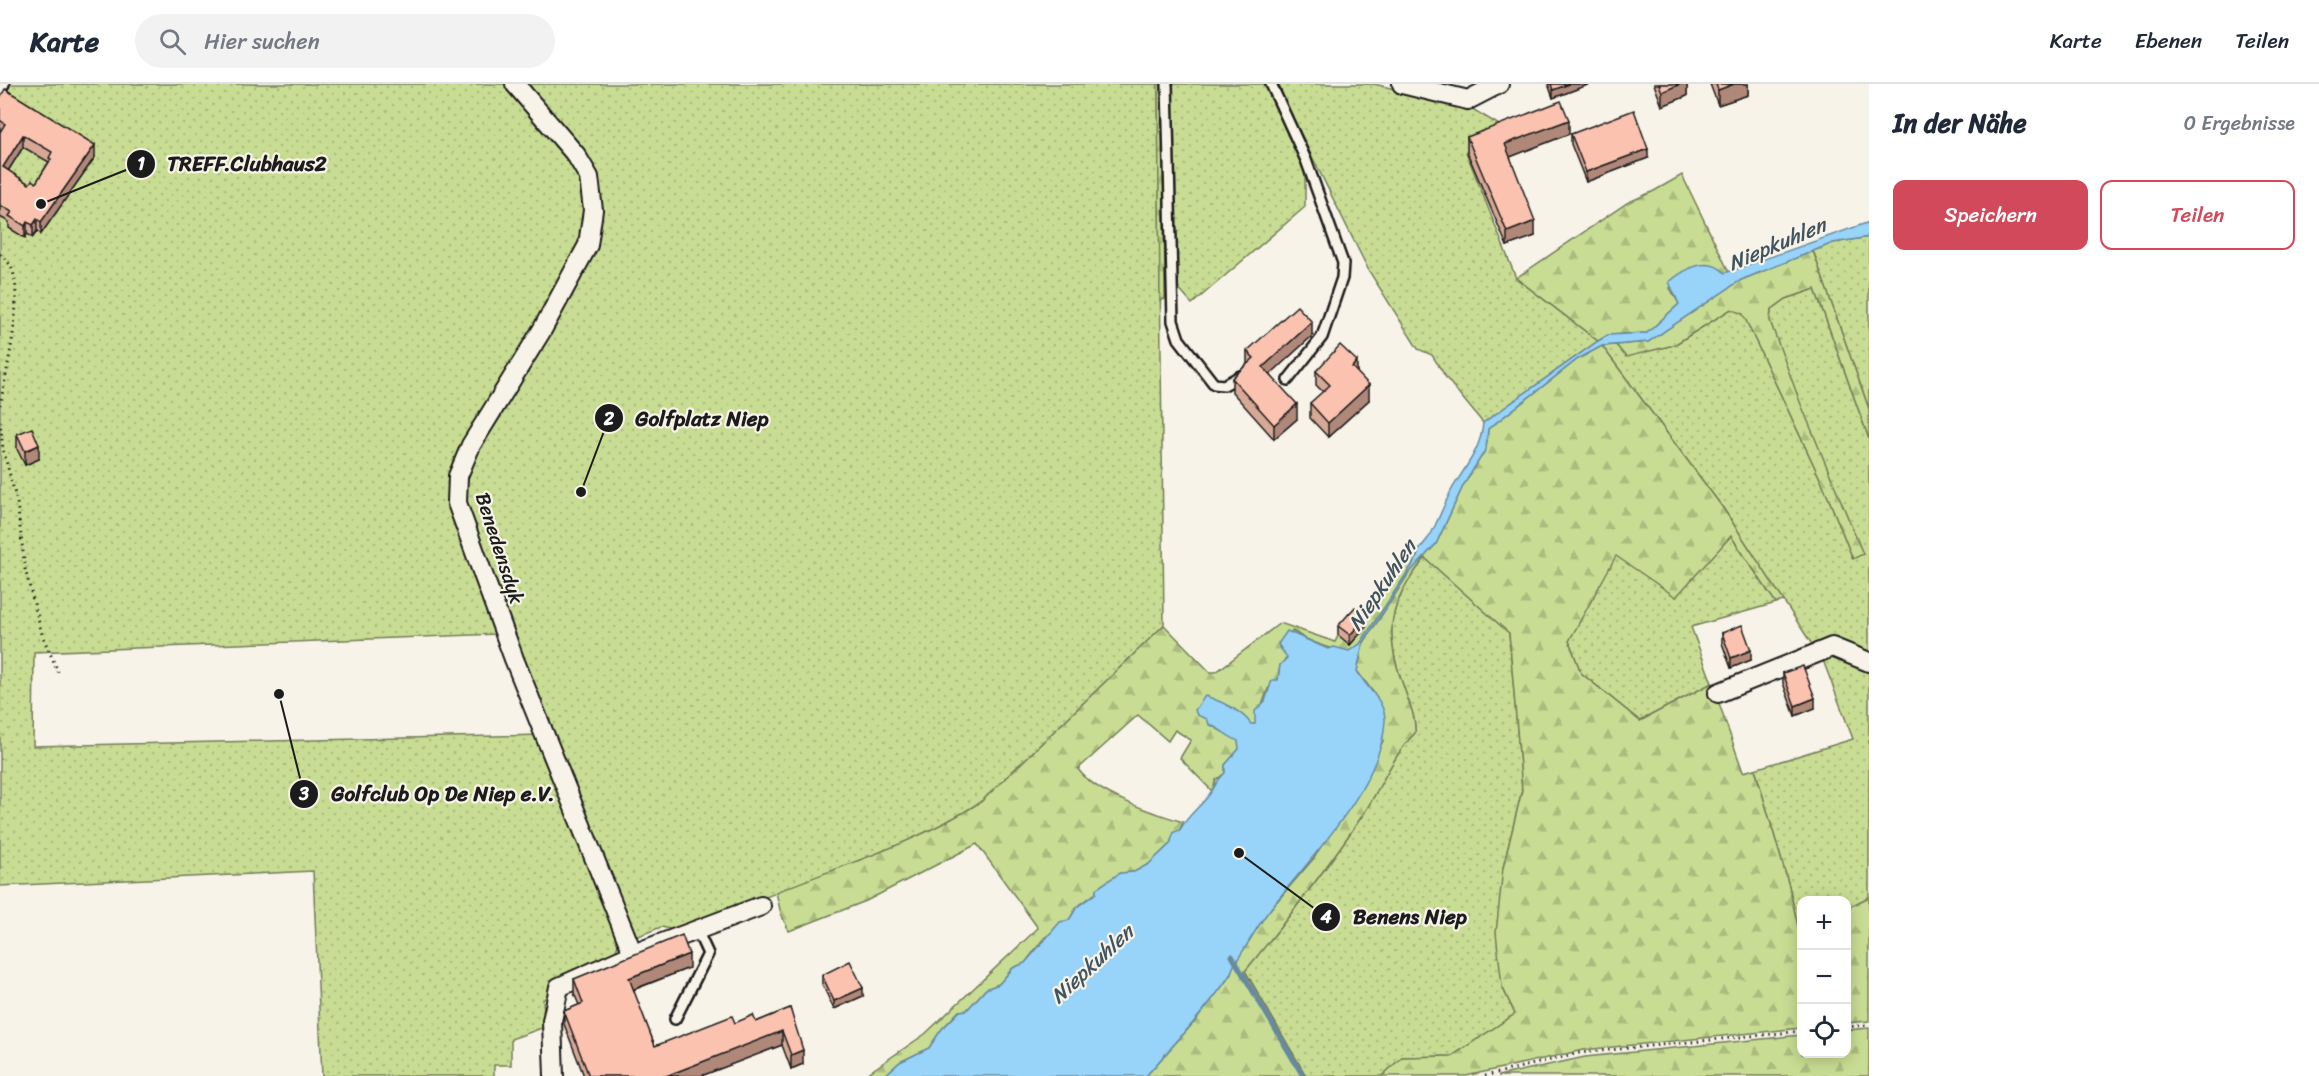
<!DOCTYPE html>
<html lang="de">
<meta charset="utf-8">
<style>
body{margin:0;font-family:Sriracha,sans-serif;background:#f2f2f3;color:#1f2937}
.controls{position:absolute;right:18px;bottom:18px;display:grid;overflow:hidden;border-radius:12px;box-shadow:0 3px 15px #0003}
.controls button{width:54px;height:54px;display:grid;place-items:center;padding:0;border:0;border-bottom:2px solid #e0e1e3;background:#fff;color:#1f2937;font:30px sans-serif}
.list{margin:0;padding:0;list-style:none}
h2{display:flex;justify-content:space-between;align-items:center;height:78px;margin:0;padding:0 24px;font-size:26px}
h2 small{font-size:20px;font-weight:400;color:#747a83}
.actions{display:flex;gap:12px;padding:18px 24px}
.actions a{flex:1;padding:14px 0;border:2px solid #d1495b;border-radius:12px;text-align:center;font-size:21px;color:#d1495b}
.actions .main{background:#d1495b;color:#fff}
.icon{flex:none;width:33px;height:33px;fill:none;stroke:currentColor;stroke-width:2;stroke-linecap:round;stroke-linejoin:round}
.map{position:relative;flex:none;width:1869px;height:992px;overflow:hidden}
header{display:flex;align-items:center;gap:36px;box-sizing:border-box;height:84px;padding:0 30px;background:#fff;border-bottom:2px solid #e0e1e3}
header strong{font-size:28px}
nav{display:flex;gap:33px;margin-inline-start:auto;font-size:21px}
.search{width:420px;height:54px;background:#f2f2f3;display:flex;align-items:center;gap:15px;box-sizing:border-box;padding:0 21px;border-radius:33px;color:#747a83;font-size:22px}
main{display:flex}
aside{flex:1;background:#fff}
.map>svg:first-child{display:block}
.grass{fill:url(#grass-dots);stroke:#727c58;stroke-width:1.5;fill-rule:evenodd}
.forest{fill:url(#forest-firs);stroke:#727c58;stroke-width:1.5}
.water{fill:#98d3f9;stroke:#668aa1;stroke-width:1.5}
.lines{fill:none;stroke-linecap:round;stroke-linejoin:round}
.stream{stroke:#668aa1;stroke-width:5}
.lane-casing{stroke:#1c1c1c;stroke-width:14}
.street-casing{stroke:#1c1c1c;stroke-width:22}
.path{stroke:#1c1c1c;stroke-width:3;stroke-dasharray:1.5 4.5;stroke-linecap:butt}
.lane{stroke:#f7f3e8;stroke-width:9}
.street{stroke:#f7f3e8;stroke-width:18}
.wall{fill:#d8a896;stroke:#1c1c1c;stroke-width:1.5;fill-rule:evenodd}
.shaded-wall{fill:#b0887a;stroke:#1c1c1c;stroke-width:1.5}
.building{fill:#fbc3af;stroke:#1c1c1c;stroke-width:1.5;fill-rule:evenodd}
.labels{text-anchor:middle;stroke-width:4.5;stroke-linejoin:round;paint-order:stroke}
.street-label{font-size:20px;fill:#1c1c1c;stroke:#f7f3e8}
.water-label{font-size:21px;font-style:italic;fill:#41535e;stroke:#f7f3e8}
.leader{fill:none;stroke:#1c1c1c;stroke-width:2}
.callout-dot{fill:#1c1c1c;stroke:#f7f3e8;stroke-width:2}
.mark-label{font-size:18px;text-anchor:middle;font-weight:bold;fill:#fff}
.callout-label{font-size:21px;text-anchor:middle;font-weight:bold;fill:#1c1c1c;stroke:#f7f3e8;stroke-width:4.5;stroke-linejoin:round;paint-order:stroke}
</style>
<header>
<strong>Karte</strong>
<div class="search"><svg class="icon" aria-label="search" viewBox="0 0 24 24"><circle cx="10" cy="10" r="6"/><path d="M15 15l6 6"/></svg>Hier suchen</div>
<nav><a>Karte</a><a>Ebenen</a><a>Teilen</a></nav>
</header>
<main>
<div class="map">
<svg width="1869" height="992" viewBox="0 0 1869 992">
<defs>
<pattern id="grass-dots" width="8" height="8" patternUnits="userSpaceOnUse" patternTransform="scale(1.5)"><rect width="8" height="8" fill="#c8dd93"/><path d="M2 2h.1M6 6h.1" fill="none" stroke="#abbd7e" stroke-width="1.8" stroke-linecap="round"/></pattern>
<pattern id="forest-firs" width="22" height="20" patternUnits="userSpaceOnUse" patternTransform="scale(1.5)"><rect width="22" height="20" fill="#c8dd93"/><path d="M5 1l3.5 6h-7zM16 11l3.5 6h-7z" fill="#abbd7e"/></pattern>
</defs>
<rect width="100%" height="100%" fill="#f7f3e8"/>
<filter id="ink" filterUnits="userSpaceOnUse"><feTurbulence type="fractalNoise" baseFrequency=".0167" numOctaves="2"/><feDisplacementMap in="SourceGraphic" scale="12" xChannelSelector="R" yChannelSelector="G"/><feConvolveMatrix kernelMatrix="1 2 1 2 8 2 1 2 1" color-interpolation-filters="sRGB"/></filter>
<g filter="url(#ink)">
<g class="grass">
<path d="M 0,0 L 1158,0 L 1164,541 L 982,717 L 958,732 L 909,757 L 679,847 L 661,843 L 618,860 L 615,871 L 565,895 L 543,916 L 545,943 L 511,955 L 511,981 L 494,981 L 494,992 L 322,992 L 313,787 L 0,802 ZM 498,550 L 542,651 L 33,662 L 34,568 Z"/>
<polygon points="1172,0 1268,0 1305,82 1305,123 1192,220 1176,202"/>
<polygon points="1276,0 1374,0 1469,23 1513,49 1466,68 1516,194 1598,257 1483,339 1447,295 1432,271 1418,265 1369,187"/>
<polygon points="1869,153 1869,325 1813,167 1833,159"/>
<polygon points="1815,205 1869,355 1869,575 1815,565 1723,424 1602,262 1616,261 1626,272 1674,261 1731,225 1743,230 1824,403 1853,475 1770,237 1771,226 1786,215"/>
<polygon points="1731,452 1776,519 1691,543 1712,599 1640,637 1581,589 1569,557 1615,472"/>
<path d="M 1425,474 L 1509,549 L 1522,706 L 1503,784 L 1502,902 L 1515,930 L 1452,972 L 1402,973 L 1382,992 L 1306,992 L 1245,887 C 1287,836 1327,784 1364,729 C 1381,703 1393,671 1415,649 C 1416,633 1409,619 1404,604 C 1383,548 1388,520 1425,474 Z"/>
<polygon points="1830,567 1869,584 1869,813 1847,824 1846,816 1802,816 1801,847 1799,848 1789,802 1755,685 1853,655 1821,571"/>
</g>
<g class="forest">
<polygon points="1158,0 1163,0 1165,215 1160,217"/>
<polygon points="1682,91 1729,188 1670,204 1679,220 1647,249 1608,251 1598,257 1516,194 1627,119 1654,107"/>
<polygon points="1813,167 1869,325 1869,355 1815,205 1786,215 1771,226 1770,237 1800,318 1863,470 1853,475 1824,403 1743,230 1731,225 1674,261 1626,273 1616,261 1648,258 1741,196"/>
<path d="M 1602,262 L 1723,424 L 1784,517 L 1776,519 L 1731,452 L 1676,513 L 1616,472 L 1569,557 L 1581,589 L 1640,637 L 1712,599 L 1743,688 L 1755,685 L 1789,802 L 1799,847 L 1801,847 L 1801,944 L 1583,966 L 1466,992 L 1382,992 L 1402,973 L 1452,972 L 1515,930 L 1502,902 L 1496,849 L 1503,784 L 1522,706 L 1509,549 L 1425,474 C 1388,520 1383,548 1404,604 C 1409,619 1416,633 1415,649 C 1393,671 1381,703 1364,729 C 1327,784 1287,836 1245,887 L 1306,992 L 1146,992 L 1197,935 L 1230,892 L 1234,879 L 1267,829 L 1314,774 L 1383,657 L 1377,613 L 1357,587 L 1363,560 L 1409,489 L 1436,460 L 1464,400 L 1486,365 L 1488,345 L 1578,275 Z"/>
<path d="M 1418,467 L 1417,474 L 1360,560 L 1353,566 C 1337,570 1306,556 1292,547 L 1279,563 L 1286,570 L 1287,574 L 1280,581 L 1278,596 L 1268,605 L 1255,640 L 1251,641 C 1241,626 1227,622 1211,617 L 1208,612 L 1209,640 L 1239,657 L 1239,665 L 1225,681 L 1225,689 L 1216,696 L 1212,707 L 1180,674 L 1191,656 L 1175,646 L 1168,657 L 1138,631 L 1078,685 C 1096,711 1154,729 1183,738 L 1180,746 L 1174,749 L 1170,760 L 1149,780 L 1134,788 L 1120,789 L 1096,805 L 1096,809 L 1077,823 L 1069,836 L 1044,854 L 1025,879 L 1013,884 L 999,900 L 986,905 L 967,926 L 959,927 L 941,946 L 929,964 L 900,978 L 884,992 L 864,992 L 925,950 L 1038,844 L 977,760 L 866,817 L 789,847 L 781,830 L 776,808 C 846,780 919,758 982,717 L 1164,541 L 1210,588 L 1216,588 L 1280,539 L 1335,558 L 1349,529 L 1361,533 Z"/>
<polygon points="1869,813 1869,937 1847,939 1847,824"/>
<polygon points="1869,944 1869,992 1498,992 1585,973 1801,951 1802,970 1846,970 1847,946"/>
</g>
<path class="water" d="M 1869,138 L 1869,153 L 1833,159 L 1741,196 L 1648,258 L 1602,262 L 1578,275 L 1488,345 L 1486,365 L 1464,400 L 1436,460 L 1409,489 L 1363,559 L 1357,587 C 1366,604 1386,617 1385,637 C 1382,703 1307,777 1268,828 C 1256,844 1247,862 1236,878 C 1232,883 1232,889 1228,894 C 1204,929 1174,960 1146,992 L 884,992 L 900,978 L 929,964 L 941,946 L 960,927 L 967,926 L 986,905 L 999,900 L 1013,884 L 1025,879 L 1060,838 L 1069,836 L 1077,823 L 1096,809 L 1096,805 L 1120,789 L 1134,788 L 1149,780 L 1170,760 L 1174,748 L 1180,746 C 1187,731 1202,722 1211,708 C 1216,701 1218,695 1225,689 L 1225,681 L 1239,665 L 1238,657 C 1227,652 1220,645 1209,640 L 1207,635 L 1197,631 L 1195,626 L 1205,612 C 1220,617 1241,626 1251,640 L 1255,640 L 1255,627 L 1265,617 L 1272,596 L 1278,596 L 1280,581 L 1287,574 L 1278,560 L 1287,547 L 1328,565 L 1334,563 L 1349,567 L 1360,560 L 1417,474 C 1418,463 1426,459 1431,450 C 1438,436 1444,421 1451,407 C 1464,384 1481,366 1483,339 L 1598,257 L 1608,251 L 1647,249 L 1679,220 L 1669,198 C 1685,185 1708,171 1725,189 Z"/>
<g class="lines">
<polyline class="stream" points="1232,872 1303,992"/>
<defs>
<g id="lane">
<polyline points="1167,0 1173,237 1179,255 1214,300 1224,301 1240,292"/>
<polyline points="1271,0 1306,76 1343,179 1342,194 1322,253 1288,296"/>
<polyline points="0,6 4,0"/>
<polyline points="675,935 708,870 697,846"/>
</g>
<g id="street">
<polyline points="515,0 576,71 589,93 593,126 588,161 542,246 471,361 458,392 457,419 514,575 633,870 559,903 552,937 554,992"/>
<polyline points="1402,0 1468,16 1499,0"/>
<polyline points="1718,609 1832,563 1869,578"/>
<polyline points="633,870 761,822"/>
</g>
</defs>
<use href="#lane" class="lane-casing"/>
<use href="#street" class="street-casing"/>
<g class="path">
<path d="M 0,170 C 4,174 10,179 12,185 C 24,213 6,290 0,321"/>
<polyline points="0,337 3,365 17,418 25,485 42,550 58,588"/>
<polyline points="1846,943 1869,941"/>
<polyline points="1485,992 1579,969 1802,947"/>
</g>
<use href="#lane" class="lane"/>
<use href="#street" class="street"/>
</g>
<g class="wall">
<polygon points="1548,0 1590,0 1553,14"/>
<polygon points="1654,0 1687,0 1687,12 1662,22"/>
<polygon points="1710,0 1748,0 1748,11 1718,21"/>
<path d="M 0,14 L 95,73 L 41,150 L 37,147 L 33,153 L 27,150 L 25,154 L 9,144 L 9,138 L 0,133 ZM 23,63 L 49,78 L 36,99 L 29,100 L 8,87 Z"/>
<polygon points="1569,50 1510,73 1535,152 1507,162 1467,68 1467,53"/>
<polygon points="1571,50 1648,74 1586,98 1571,60"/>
<polygon points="1312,252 1270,290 1297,335 1274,355 1232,308 1232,294 1247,280 1247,267"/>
<polygon points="1316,287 1357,288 1369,316 1328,353 1310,334 1310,319 1323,308 1316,301"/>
<polygon points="17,350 39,375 25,381 17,365"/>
<polygon points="1338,542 1366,543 1350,561 1338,551"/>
<polygon points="1722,549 1751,576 1731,584 1722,559"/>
<polygon points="1783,589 1815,624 1795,632 1783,599"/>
<polygon points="689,884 633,906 655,962 735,939 756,938 790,924 803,980 791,985 782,961 701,992 584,992 564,940 564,927 579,921 574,909 574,895"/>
<polygon points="822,891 863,912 834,925 822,900"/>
</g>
<g class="shaded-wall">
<polygon points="1569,0 1590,0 1553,14 1553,6"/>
<polygon points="1680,0 1687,0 1687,12 1662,22 1662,8"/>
<polygon points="1734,0 1748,0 1748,11 1718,21 1718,6"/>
<polygon points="1569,36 1569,50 1505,75 1505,60"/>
<polygon points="23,51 23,63 3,95 3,83"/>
<polygon points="95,61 95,73 41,150 41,138"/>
<polygon points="1648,65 1648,74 1586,98 1586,88"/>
<polygon points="37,135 37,147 33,153 33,141"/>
<polygon points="1535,137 1535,152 1507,162 1507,148"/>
<polygon points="27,138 27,150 25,154 25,142"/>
<polygon points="1312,238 1312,252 1263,297 1263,283"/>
<polygon points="1357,277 1357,292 1352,283"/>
<polygon points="1369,301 1369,316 1328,353 1328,339"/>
<polygon points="1297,320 1297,335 1274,355 1274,341"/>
<polygon points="39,361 39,375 25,381 25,367"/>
<polygon points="1366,533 1366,543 1350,561 1350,551"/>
<polygon points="1751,566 1751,576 1731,584 1731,574"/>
<polygon points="1815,614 1815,624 1795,632 1795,622"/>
<polygon points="689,870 689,884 629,907 629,894"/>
<polygon points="863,904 863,912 834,925 834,917"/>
<polygon points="782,947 782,961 701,992 666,992"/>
<polygon points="803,966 803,980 791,985 791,971"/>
</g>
<g class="building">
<polygon points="1551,0 1569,0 1553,6"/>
<polygon points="1659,0 1680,0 1662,8"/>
<polygon points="1716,0 1734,0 1718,6"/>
<path d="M 5,5 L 95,61 L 41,138 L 37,135 L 33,141 L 27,138 L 25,142 L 9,132 L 12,128 L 0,121 L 0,48 L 5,40 L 0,36 L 0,14 ZM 23,51 L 52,68 L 49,74 L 51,75 L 36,99 L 32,96 L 29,100 L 3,83 Z"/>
<polygon points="1561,17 1569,36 1505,60 1535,137 1507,148 1467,53"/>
<polygon points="1634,26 1648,65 1586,88 1571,50"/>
<polygon points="1297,222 1312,238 1263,283 1297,320 1274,341 1232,294 1254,274 1247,267"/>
<polygon points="1340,261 1357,277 1352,283 1369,301 1328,339 1310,319 1330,301 1316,287"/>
<polygon points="32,344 39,361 25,367 17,350"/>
<polygon points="1355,523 1366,533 1350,551 1338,542"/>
<polygon points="1742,541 1751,566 1731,574 1722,549"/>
<polygon points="1803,582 1815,614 1795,622 1783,589"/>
<polygon points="682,851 689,870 629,894 655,962 732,932 735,939 753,931 756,938 790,924 803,966 791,971 782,947 666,992 589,992 564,927 583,919 574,895"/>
<polygon points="850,877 863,904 834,917 822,891"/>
</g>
</g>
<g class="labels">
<g class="street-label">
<text transform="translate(500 464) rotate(72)" y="7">Benedensdyk</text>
</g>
<g class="water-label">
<text transform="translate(1777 160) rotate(-23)" y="7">Niepkuhlen</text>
<text transform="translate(1382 501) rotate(-56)" y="7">Niepkuhlen</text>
<text transform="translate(1092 880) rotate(-43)" y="7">Niepkuhlen</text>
</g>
</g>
<path class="leader" d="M41 120L141 80M581 408L609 334M279 610L304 710M1239 769L1326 833"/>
<g class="callout-dot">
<circle cx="41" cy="120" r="6"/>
<circle cx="581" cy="408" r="6"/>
<circle cx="279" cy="610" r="6"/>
<circle cx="1239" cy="769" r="6"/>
<circle cx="141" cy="80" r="15"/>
<circle cx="609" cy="334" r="15"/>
<circle cx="304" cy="710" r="15"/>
<circle cx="1326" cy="833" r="15"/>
</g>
<g class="mark-label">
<text x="141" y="86">1</text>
<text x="609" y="341">2</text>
<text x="304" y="716">3</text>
<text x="1326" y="839">4</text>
</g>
<g class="callout-label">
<text x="247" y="87">TREFF.Clubhaus2</text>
<text x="702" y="342">Golfplatz Niep</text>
<text x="443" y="717">Golfclub Op De Niep e.V.</text>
<text x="1410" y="840">Benens Niep</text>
</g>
</svg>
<div class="controls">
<button>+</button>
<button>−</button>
<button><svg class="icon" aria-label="locate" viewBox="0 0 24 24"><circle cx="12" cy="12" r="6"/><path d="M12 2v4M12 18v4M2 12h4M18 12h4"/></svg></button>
</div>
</div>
<aside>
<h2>In der Nähe<small>0 Ergebnisse</small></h2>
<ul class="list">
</ul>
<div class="actions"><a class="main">Speichern</a><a>Teilen</a></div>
</aside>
</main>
